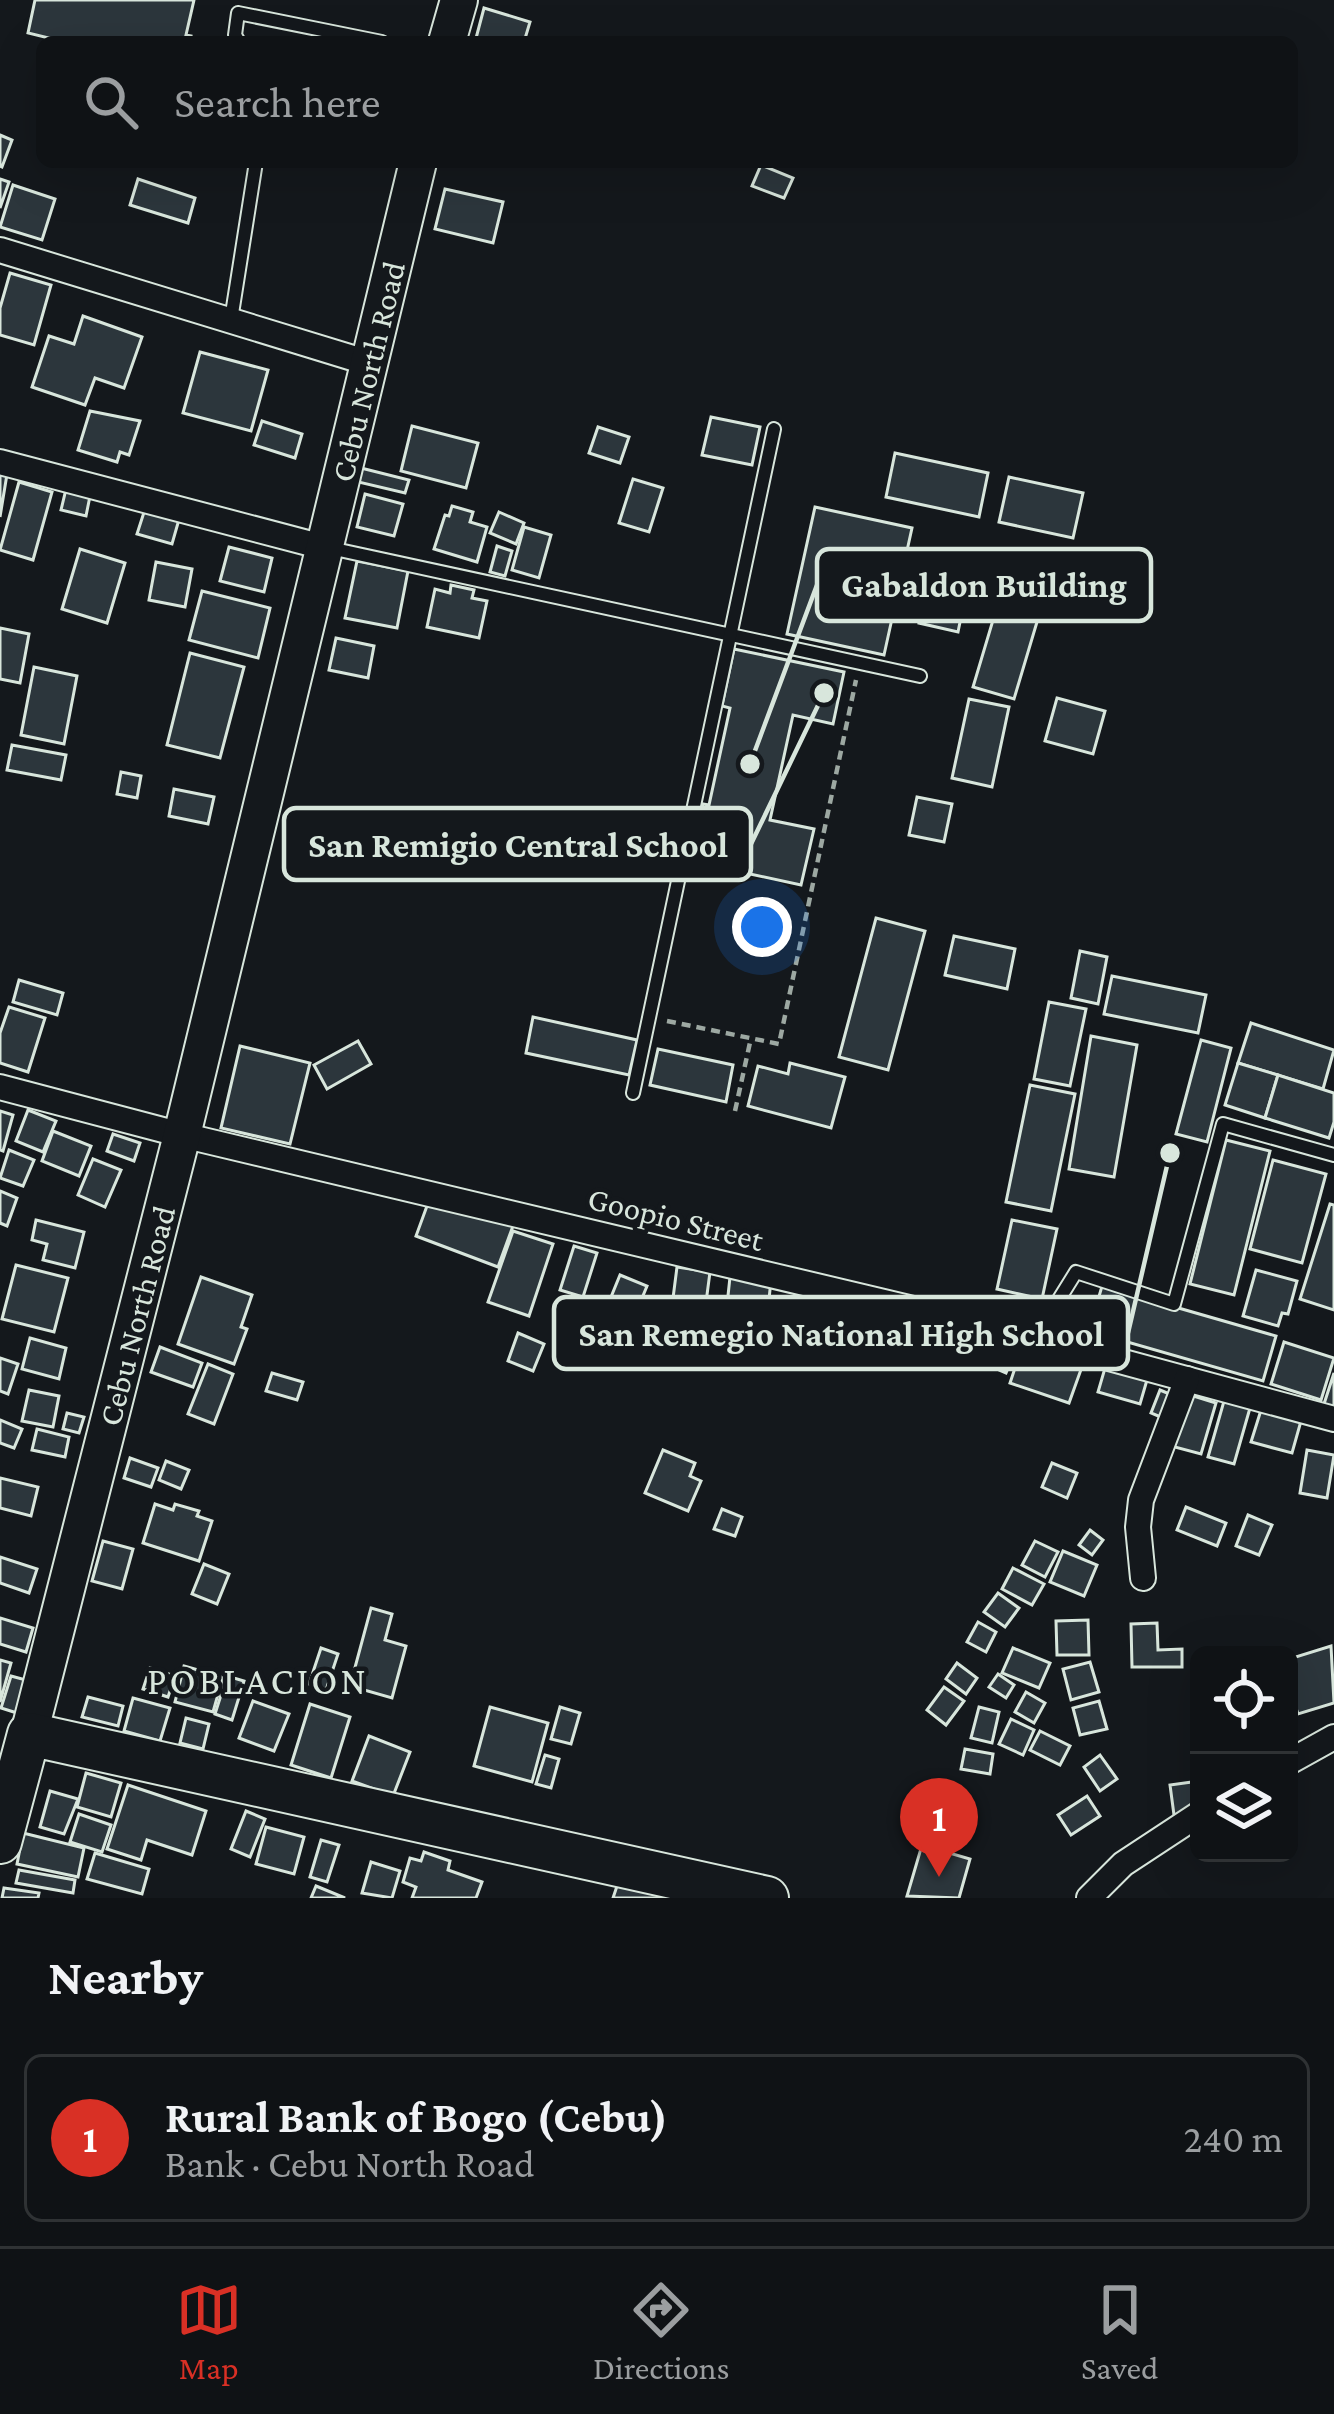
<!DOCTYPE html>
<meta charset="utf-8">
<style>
body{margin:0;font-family:"Crimson Pro",serif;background:#181b1e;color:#f1f3f6}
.controls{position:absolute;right:36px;bottom:36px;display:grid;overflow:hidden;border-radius:18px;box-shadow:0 12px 48px #0002}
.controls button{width:108px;height:108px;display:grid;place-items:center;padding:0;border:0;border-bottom:3px solid #2f3234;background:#0f1215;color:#f1f3f6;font:60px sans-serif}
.you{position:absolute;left:762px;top:927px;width:42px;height:42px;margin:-30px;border:9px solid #fff;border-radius:50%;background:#1a73e8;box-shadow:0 0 0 18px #1a73e833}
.badge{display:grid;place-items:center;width:78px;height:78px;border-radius:50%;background:#d93025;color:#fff;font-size:39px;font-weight:700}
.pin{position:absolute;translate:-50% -99px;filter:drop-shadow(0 3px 6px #0008)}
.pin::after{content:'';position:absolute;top:63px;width:42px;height:36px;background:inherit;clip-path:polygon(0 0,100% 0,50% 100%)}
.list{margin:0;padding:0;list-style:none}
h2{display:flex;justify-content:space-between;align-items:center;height:156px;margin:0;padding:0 48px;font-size:51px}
h2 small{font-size:39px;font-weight:400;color:#9b9ea0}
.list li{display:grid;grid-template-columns:78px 1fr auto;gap:36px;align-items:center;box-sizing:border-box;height:168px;margin:0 24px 24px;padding:0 24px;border:3px solid #2f3234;border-radius:18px}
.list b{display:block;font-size:45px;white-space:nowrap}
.list p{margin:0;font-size:39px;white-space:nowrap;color:#9b9ea0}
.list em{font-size:39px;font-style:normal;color:#9b9ea0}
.icon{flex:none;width:66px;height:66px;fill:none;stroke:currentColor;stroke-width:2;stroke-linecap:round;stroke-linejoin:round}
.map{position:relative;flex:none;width:1334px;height:1898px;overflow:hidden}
.search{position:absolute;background:#0f1215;box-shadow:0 12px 48px #0002;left:36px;right:36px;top:36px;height:132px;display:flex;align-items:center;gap:30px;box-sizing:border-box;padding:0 42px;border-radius:18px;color:#9b9ea0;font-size:45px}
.sheet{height:348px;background:#0f1215}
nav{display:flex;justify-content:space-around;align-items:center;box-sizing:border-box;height:168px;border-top:3px solid #2f3234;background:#0f1215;font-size:33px;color:#9b9ea0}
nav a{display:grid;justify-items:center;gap:6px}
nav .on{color:#d93025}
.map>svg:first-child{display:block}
.building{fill:#2c363c;stroke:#d8e6dc;stroke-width:3}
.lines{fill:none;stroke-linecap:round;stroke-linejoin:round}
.service-casing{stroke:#d8e6dc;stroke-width:16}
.minor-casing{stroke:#d8e6dc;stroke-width:28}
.secondary-casing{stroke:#d8e6dc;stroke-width:40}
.trunk-casing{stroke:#d8e6dc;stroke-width:46}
.path{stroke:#9da8a2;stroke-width:4.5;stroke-dasharray:9 6;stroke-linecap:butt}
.service{stroke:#14181c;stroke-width:12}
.minor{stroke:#14181c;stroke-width:24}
.secondary{stroke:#14181c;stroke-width:36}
.trunk{stroke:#14181c;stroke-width:42}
.labels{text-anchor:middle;stroke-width:9;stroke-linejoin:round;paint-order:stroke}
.street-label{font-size:33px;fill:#d8e6dc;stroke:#14181c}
.quarter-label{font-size:39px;letter-spacing:3px;fill:#d8e6dc;stroke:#14181c}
.leader{fill:none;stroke:#d8e6dc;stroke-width:4.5}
.callout-dot{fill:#d8e6dc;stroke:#14181c;stroke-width:4.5}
.callout{fill:#14181c;stroke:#d8e6dc;stroke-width:4.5}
.callout-label{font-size:36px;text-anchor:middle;font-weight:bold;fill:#d8e6dc}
</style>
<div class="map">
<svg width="1334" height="1898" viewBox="0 0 1334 1898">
<rect width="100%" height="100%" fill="#14181c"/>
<g class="building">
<polygon points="35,0 194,0 186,35 191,36 190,42 65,42 28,33"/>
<polygon points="484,8 530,22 524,42 475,42"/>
<polygon points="0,135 12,140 2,167 0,166"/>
<polygon points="761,165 793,178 784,198 752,186"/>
<polygon points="0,179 9,182 0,208"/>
<polygon points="138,179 195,198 188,223 130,205"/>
<polygon points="13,185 55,199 42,240 0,227"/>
<polygon points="445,189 503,202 493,243 435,229"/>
<polygon points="10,273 51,285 34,345 0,335 0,308"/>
<polygon points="83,316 142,337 124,388 95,378 85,405 32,387 49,336 74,344"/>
<polygon points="200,352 268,370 251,431 183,413"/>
<polygon points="90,411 140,421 129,455 120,452 117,462 78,450"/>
<polygon points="711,417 760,427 752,465 702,455"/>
<polygon points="262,421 302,434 295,458 254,445"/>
<polygon points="412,426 478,443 466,488 401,471"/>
<polygon points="598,427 629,437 620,463 589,453"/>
<polygon points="895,453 988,473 979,517 886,497"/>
<polygon points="0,466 8,468 0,517"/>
<polygon points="357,467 409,480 405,493 354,481"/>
<polygon points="1009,477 1083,493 1073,538 999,522"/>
<polygon points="633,479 663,488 649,532 619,523"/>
<polygon points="19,482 52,492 33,560 0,550"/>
<polygon points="67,485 91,491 86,516 61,510"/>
<polygon points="365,494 403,504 394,536 357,527"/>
<polygon points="146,506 180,516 172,544 137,534"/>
<polygon points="452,506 473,512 470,522 487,527 477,562 434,549 445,515 449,516"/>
<polygon points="815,507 912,528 884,655 787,634"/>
<polygon points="499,512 524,523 516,544 490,533"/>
<polygon points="524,527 551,535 539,578 512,570"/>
<polygon points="497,546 512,551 505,576 490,572"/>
<polygon points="229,547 272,558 264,592 220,581"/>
<polygon points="80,549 125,563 107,623 62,609"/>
<polygon points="357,561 408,571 397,628 345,618"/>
<polygon points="156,562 192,569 185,607 149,600"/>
<polygon points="931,570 969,578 958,632 919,623"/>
<polygon points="451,585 474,590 472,598 487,601 479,638 427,627 435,589 450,593"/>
<polygon points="202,591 270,608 258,658 189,640"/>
<polygon points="996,610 1037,622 1014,699 973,687"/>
<polygon points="0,628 29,634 20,683 0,679"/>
<polygon points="336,638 374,646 368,678 329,670"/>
<polygon points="734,649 844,672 833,724 793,715 770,820 814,829 801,885 690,861 703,804 709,805 730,708 722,706"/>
<polygon points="190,653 244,667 220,758 167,745"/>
<polygon points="34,667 77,676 64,744 21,735"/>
<polygon points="1057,698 1105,711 1093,754 1045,741"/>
<polygon points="969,699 1009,707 992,787 952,778"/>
<polygon points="12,745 66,755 61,780 7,770"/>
<polygon points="121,772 141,776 137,798 117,794"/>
<polygon points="174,789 214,797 208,824 169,816"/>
<polygon points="917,797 952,804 944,842 909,835"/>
<polygon points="876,918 925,931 888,1070 839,1057"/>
<polygon points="954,936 1015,949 1007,989 945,975"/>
<polygon points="1080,951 1107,957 1098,1004 1071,998"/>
<polygon points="1112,976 1206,995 1198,1033 1104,1014"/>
<polygon points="19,980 63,993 57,1015 13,1002"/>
<polygon points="1049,1002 1086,1009 1070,1086 1034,1079"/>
<polygon points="9,1007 45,1018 28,1072 0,1063 0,1033"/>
<polygon points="533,1017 637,1040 629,1075 526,1053"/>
<polygon points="1251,1023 1334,1050 1323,1089 1238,1063"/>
<polygon points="1091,1036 1137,1045 1114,1177 1069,1169"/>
<polygon points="1201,1040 1231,1048 1207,1142 1176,1134"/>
<polygon points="358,1041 371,1064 327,1089 314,1065"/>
<polygon points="240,1046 310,1063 290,1144 221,1128"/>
<polygon points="658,1049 733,1065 726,1102 650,1085"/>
<polygon points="790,1063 845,1077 831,1128 748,1106 758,1066 788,1074"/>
<polygon points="1238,1063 1278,1075 1265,1118 1225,1105"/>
<polygon points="1278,1075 1334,1093 1334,1122 1329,1138 1265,1118"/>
<polygon points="1030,1085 1075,1094 1051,1211 1006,1202"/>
<polygon points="28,1110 56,1121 43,1152 16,1141"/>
<polygon points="0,1111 13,1115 3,1151 0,1150"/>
<polygon points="53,1131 91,1146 79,1176 42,1161"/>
<polygon points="113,1134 140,1143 134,1161 107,1151"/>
<polygon points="1226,1140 1270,1151 1234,1295 1190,1284"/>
<polygon points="9,1150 34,1160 23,1186 0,1178"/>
<polygon points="93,1159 121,1170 105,1207 78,1195"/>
<polygon points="1273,1160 1326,1174 1302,1263 1250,1249"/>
<polygon points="0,1191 17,1198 7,1226 0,1223"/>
<polygon points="431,1195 513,1226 498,1267 416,1236"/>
<polygon points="1330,1204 1334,1205 1334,1310 1300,1299"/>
<polygon points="36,1220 84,1232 75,1268 43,1260 47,1244 32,1240"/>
<polygon points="1012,1220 1057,1229 1042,1299 997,1289"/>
<polygon points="513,1231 553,1244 529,1316 488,1302"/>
<polygon points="574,1246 597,1253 583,1297 560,1290"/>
<polygon points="16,1265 68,1278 54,1332 2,1319"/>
<polygon points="677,1267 710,1272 705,1310 672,1306"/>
<polygon points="1256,1270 1297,1281 1288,1314 1282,1313 1278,1326 1243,1316"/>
<polygon points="620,1275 647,1286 625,1339 598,1329"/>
<polygon points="201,1277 252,1295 241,1327 247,1329 234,1364 178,1344"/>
<polygon points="730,1277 771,1280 768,1309 727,1305"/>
<polygon points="1102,1286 1276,1336 1263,1381 1089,1331"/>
<polygon points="977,1332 1016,1349 1006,1373 967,1356"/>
<polygon points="518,1333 544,1344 533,1371 508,1361"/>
<polygon points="30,1338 66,1348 59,1379 22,1369"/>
<polygon points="1284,1342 1334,1358 1321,1400 1271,1384"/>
<polygon points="1023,1344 1083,1364 1069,1403 1010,1383"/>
<polygon points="160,1347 202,1363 193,1387 151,1372"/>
<polygon points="0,1358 18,1364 8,1394 0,1391"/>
<polygon points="208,1364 233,1374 214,1424 188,1414"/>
<polygon points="1105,1368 1147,1380 1140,1404 1098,1392"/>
<polygon points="272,1373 303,1382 297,1400 266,1391"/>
<polygon points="1334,1373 1334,1408 1324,1404"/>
<polygon points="29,1390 59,1396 53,1427 22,1421"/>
<polygon points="1160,1390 1172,1395 1163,1418 1151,1413"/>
<polygon points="1187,1394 1216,1403 1201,1454 1171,1446"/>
<polygon points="1224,1401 1250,1408 1234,1464 1208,1457"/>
<polygon points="1261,1410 1301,1421 1292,1453 1251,1442"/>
<polygon points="67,1413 84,1417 79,1433 63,1429"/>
<polygon points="0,1420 22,1429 14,1448 0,1443"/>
<polygon points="37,1429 69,1437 65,1457 32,1450"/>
<polygon points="663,1450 695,1463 690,1476 701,1481 688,1511 645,1493"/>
<polygon points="1307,1450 1334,1455 1327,1498 1300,1493"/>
<polygon points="130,1458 158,1468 151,1487 124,1478"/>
<polygon points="166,1461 189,1470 181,1489 159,1480"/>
<polygon points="1052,1463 1077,1473 1067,1498 1042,1487"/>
<polygon points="0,1478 38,1487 31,1516 0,1508"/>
<polygon points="155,1504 173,1510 175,1504 199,1511 197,1516 212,1521 199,1561 143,1543"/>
<polygon points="1186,1507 1226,1523 1217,1546 1177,1530"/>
<polygon points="722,1509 742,1517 735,1536 714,1529"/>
<polygon points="1248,1515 1272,1525 1259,1555 1236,1546"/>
<polygon points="1090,1530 1103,1540 1092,1555 1079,1545"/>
<polygon points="103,1541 133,1549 122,1589 92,1581"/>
<polygon points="1035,1541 1058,1552 1045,1577 1022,1565"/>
<polygon points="1063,1551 1097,1565 1084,1596 1050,1582"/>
<polygon points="0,1557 37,1569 29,1593 0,1583"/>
<polygon points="204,1564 229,1574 217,1604 192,1594"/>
<polygon points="1013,1568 1044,1584 1032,1605 1002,1589"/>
<polygon points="998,1593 1019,1608 1005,1627 984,1612"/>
<polygon points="371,1608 392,1614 385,1640 406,1646 392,1698 350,1686"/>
<polygon points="0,1618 33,1628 26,1652 0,1644"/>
<polygon points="1088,1620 1089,1655 1057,1655 1056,1621"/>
<polygon points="978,1622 996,1632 986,1652 967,1642"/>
<polygon points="1157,1623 1158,1650 1182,1649 1182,1667 1132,1667 1131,1624"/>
<polygon points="1331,1646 1334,1703 1298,1714 1289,1687 1289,1659"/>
<polygon points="321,1648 338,1654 326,1690 309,1684"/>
<polygon points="1013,1648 1050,1663 1039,1688 1002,1673"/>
<polygon points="0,1660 11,1663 0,1702"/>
<polygon points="1090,1662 1099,1692 1071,1700 1063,1669"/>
<polygon points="957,1663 977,1678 966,1694 946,1679"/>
<polygon points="184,1666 223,1677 213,1712 175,1702"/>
<polygon points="150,1668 175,1676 168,1697 143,1689"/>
<polygon points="998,1674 1014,1685 1006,1698 989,1687"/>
<polygon points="11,1676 26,1680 17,1713 1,1708"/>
<polygon points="227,1676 244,1681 232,1720 215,1714"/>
<polygon points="944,1687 964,1701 946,1725 927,1710"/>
<polygon points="1026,1692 1045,1703 1034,1723 1015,1712"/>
<polygon points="88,1697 123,1706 118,1726 82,1717"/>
<polygon points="133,1698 170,1708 160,1741 124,1731"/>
<polygon points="253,1701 289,1714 274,1751 239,1738"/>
<polygon points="1099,1701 1107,1729 1080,1735 1073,1708"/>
<polygon points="310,1704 350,1717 331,1778 291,1765"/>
<polygon points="490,1707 548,1723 532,1782 474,1766"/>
<polygon points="560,1707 580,1713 571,1744 551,1739"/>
<polygon points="979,1707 999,1712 992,1743 971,1738"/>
<polygon points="186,1718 209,1724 203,1749 180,1743"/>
<polygon points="1011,1719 1034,1730 1023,1755 999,1744"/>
<polygon points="1040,1731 1070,1746 1060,1765 1030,1750"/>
<polygon points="369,1736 410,1752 393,1796 352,1781"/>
<polygon points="965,1749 993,1754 990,1774 961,1769"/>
<polygon points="545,1755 559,1759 551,1788 536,1784"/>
<polygon points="1100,1755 1117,1779 1100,1791 1084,1767"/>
<polygon points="86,1773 121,1783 111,1817 77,1807"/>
<polygon points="1199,1781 1199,1811 1174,1815 1170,1785"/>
<polygon points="128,1785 206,1811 192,1855 147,1840 141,1860 107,1849"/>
<polygon points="50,1791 78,1799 64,1834 40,1827"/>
<polygon points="1087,1796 1100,1816 1071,1835 1058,1815"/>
<polygon points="246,1811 265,1819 250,1857 231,1849"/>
<polygon points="79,1814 111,1825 102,1852 70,1842"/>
<polygon points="266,1827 304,1837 294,1874 256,1864"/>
<polygon points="23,1833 84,1848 78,1877 17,1864"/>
<polygon points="321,1840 339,1845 327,1882 310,1877"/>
<polygon points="922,1845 970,1859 959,1898 907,1896"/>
<polygon points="424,1852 450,1861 448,1870 482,1882 476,1898 412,1898 416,1887 403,1882 410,1858 421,1861"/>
<polygon points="95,1853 149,1869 142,1894 87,1879"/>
<polygon points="371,1862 400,1871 392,1898 362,1893"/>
<polygon points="19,1870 75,1880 73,1893 16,1883"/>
<polygon points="619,1880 668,1895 667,1898 613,1898"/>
<polygon points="316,1886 345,1898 311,1898"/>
<polygon points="4,1888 39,1893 38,1898 2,1898"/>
</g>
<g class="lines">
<defs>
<g id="service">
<polyline points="239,42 235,35 238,13 382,42"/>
<polyline points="231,320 256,162"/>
<polyline points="330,548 920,676"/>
<polyline points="633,1093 774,429"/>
<polyline points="1035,1338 1076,1272 1174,1304 1223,1124 1334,1155"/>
</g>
<g id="minor">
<polyline points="0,250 369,363"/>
<polyline points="0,462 323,547"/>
<polyline points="0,1087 182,1135 1035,1338 1334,1419"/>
<polyline points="1143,1578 1138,1527 1141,1500 1187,1379"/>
<polyline points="1289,1762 1334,1737"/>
<polyline points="1089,1898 1123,1864 1199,1814"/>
</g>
<g id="secondary">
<polyline points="447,42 459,0"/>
<path id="s1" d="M 29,1734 L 182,1135 L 418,162"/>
</g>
<polyline id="trunk" points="0,1842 29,1734 767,1898"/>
</defs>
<use href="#service" class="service-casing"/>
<use href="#minor" class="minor-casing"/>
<use href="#secondary" class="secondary-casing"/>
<use href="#trunk" class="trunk-casing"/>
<g class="path">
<polyline points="667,1021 779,1044 856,680"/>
<polyline points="735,1111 751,1038"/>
</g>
<use href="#service" class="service"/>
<use href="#minor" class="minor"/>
<use href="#secondary" class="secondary"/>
<use href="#trunk" class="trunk"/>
</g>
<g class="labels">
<g class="street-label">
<text dy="12" stroke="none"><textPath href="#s1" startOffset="1404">Cebu North Road</textPath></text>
<text transform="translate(676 1218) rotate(14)" y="12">Goopio Street</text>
<text dy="12" stroke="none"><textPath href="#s1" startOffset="432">Cebu North Road</textPath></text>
</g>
<g class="quarter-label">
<text x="258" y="1694">POBLACION</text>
</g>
</g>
<path class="leader" d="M750 764L817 585M824 693L751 844M1170 1153L1128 1333"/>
<g class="callout-dot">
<circle cx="750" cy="764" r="12"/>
<circle cx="824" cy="693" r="12"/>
<circle cx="1170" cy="1153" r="12"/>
</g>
<g class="callout">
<rect x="817" y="549" width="334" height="72" rx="12"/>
<rect x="284" y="808" width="467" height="72" rx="12"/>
<rect x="554" y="1297" width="574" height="72" rx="12"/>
</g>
<g class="callout-label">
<text x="984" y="597">Gabaldon Building</text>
<text x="518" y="857">San Remigio Central School</text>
<text x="841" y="1346">San Remegio National High School</text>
</g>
</svg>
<div class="controls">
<button><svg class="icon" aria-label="locate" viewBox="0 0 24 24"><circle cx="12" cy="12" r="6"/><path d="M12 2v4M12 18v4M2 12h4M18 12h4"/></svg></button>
<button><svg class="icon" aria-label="layers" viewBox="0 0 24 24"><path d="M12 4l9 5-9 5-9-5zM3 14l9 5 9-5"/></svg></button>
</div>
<div class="you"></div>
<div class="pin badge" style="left:939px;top:1877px">1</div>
<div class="search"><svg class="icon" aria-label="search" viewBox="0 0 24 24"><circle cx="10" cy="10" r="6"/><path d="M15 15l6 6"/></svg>Search here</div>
</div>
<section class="sheet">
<h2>Nearby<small></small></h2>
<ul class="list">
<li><span class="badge">1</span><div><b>Rural Bank of Bogo (Cebu)</b><p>Bank · Cebu North Road</p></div><em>240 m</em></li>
</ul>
</section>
<nav>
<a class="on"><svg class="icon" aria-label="map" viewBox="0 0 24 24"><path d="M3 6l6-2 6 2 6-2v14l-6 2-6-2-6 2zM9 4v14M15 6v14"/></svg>Map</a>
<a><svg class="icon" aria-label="directions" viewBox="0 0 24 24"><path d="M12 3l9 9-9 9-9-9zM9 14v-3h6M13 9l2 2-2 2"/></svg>Directions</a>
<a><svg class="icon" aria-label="saved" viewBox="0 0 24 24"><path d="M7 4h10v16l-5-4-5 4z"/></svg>Saved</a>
</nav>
